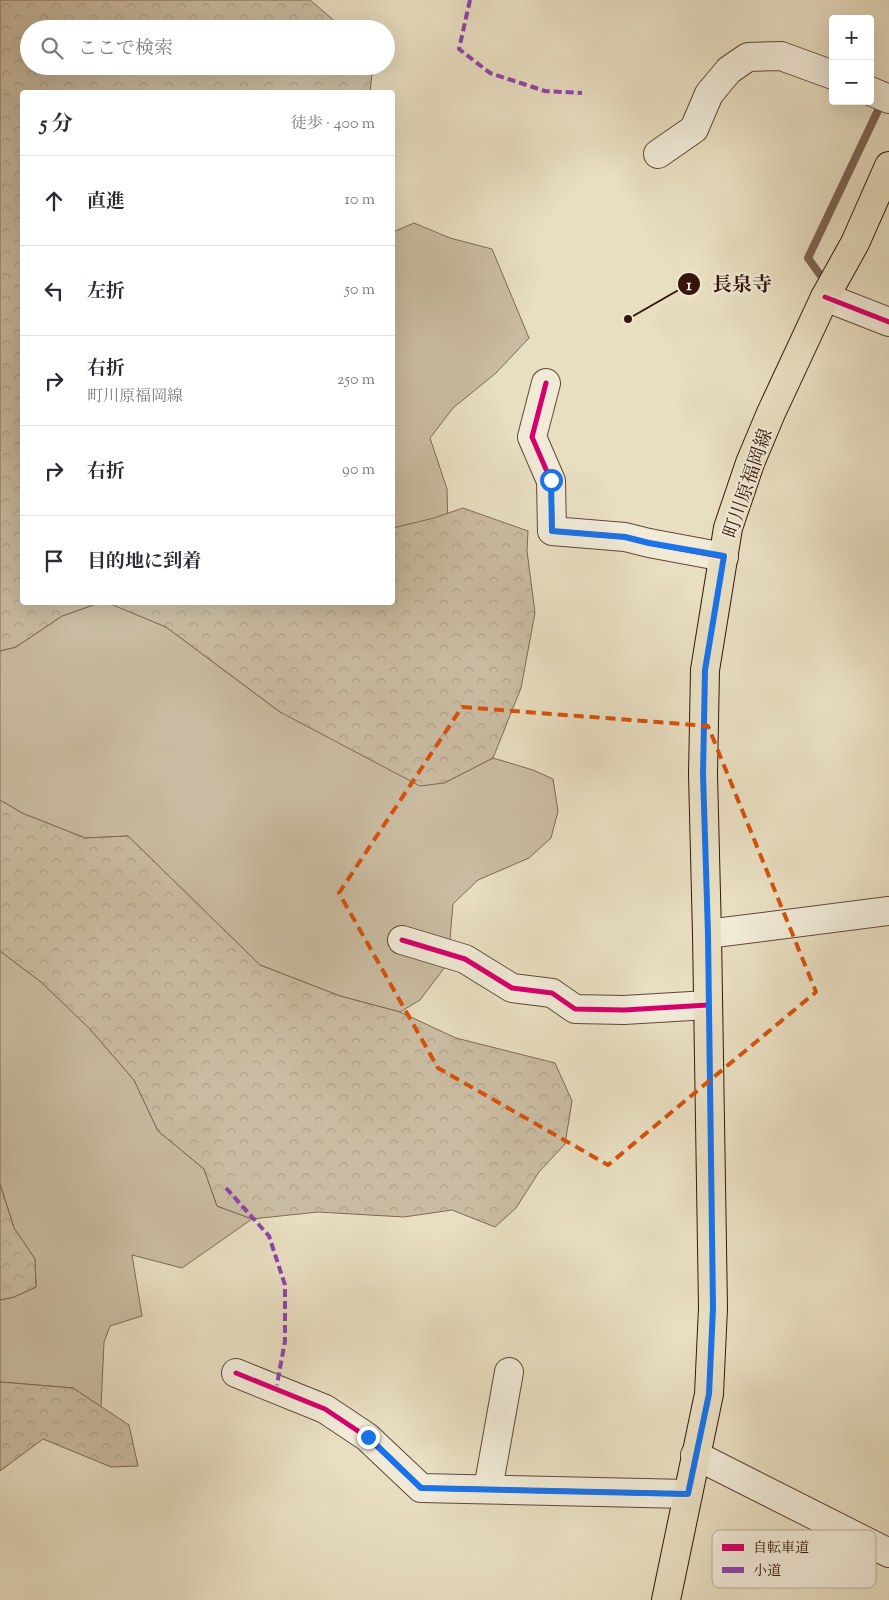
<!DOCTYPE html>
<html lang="ja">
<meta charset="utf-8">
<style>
body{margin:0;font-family:"Sorts Mill Goudy","Noto Serif JP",serif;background:#f7f7f7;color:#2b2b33}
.controls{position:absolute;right:15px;top:15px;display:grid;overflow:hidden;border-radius:5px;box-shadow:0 5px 20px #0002}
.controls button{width:45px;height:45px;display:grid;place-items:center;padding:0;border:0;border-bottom:1px solid #e1e1e2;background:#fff;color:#2b2b33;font:25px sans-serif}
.stop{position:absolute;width:15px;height:15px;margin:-11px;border:4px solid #1a73e8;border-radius:50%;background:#fff}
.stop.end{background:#1a73e8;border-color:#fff;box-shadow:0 1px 5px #0008}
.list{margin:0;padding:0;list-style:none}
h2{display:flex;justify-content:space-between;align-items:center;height:65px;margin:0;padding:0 20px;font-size:21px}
h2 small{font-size:16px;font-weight:400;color:#7c7c81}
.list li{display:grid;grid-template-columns:32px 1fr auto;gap:15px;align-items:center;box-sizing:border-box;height:90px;padding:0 20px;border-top:1px solid #e1e1e2}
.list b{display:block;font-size:19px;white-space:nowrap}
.list p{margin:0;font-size:16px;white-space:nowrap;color:#7c7c81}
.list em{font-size:16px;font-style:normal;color:#7c7c81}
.icon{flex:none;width:28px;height:28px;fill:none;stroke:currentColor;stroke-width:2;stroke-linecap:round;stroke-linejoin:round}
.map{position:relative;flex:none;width:889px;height:1600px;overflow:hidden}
.search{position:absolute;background:#fff;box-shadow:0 5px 20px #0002;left:20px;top:20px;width:375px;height:55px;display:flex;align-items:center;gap:12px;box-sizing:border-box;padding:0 18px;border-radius:28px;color:#7c7c81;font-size:19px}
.panel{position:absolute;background:#fff;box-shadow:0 5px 20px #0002;left:20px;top:90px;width:375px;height:515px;border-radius:5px}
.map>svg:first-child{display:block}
.grass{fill:#cabca2;stroke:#806956}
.forest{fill:url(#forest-crowns);stroke:#806956}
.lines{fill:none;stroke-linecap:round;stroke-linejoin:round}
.stream{stroke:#7c6552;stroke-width:8}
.minor-casing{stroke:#624837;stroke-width:30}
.major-casing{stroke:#351609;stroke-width:30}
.minor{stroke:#f0ead7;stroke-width:28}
.major{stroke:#e8dec1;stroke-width:28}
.quiet{stroke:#8e44ad;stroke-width:4;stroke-dasharray:8 4;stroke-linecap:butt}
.cycleway-casing{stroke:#f0ead7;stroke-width:8}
.cycleway{stroke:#d6006c;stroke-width:5}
.route{stroke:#1a73e8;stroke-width:6}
.marked{fill:none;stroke:#d6520c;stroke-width:4;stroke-dasharray:10 6;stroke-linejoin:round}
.labels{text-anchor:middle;stroke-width:4;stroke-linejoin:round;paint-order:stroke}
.street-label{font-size:19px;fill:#351609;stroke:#f0ead7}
.key{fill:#f0ead7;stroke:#b8aa99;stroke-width:1}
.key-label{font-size:14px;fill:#351609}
.leader{fill:none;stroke:#351609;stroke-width:2}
.callout-dot{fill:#351609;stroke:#f0ead7;stroke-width:2}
.mark-label{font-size:15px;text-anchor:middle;font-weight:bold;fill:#fff}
.callout-label{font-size:20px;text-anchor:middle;font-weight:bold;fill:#351609;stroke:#f0ead7;stroke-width:4;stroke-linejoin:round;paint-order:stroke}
</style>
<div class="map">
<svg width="889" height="1600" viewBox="0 0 889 1600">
<defs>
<pattern id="forest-crowns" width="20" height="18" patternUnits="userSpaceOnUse" patternTransform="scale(1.25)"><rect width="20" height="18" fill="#cabca2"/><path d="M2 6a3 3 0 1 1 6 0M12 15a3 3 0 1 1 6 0" fill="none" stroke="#aea18a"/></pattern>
</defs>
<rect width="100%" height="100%" fill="#e8dec1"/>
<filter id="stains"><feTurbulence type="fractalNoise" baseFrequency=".004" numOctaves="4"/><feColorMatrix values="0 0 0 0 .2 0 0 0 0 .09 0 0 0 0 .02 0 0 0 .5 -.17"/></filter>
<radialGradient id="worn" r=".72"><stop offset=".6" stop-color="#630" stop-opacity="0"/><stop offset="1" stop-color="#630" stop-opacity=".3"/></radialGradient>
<g class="grass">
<polygon points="414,223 450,238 492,249 529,338 496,373 453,408 430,438 447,489 448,529 393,543 393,232"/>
<polygon points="108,602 166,627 280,712 444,783 493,758 533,770 553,779 558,811 551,838 529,858 478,880 453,904 448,963 420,1000 400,1012 340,996 260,965 128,836 85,838 22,813 0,800 0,651 16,647 62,616 99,603"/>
<polygon points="0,951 41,982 89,1028 134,1080 158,1131 204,1169 217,1206 252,1219 182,1268 132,1255 142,1316 110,1326 104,1342 101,1407 73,1388 0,1382 0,1300 14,1297 36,1287 35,1259 14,1228 0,1184"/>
</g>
<g class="forest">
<polygon points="0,0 310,0 344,29 29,29 29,66 373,66 370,92 22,92 22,602 99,603 62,616 16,647 0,651"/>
<polygon points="463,508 528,531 527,551 535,613 521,688 493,758 444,783 420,786 280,712 166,627 108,603 392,602 393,528 434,518"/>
<polygon points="0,800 22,813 85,838 128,836 260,965 340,996 400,1012 456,1038 555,1063 572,1101 565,1144 539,1172 516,1208 495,1227 452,1210 404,1217 318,1212 252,1219 217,1206 204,1169 158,1131 134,1080 89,1028 41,982 0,951"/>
<polygon points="0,1184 14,1228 35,1259 36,1287 14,1297 0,1300"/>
<polygon points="0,1382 73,1388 129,1425 138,1466 111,1467 43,1439 0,1471"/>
</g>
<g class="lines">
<polyline class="stream" points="826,283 808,258 882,102"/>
<defs>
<g id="minor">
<polyline points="870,91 889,99"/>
<polyline points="658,154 694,129 709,94 729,70 748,57 781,56 833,75"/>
<polyline points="825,297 889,322"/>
<polyline points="546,383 532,437 551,481 552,531 625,537 649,543 724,557"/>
<polyline points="707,934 889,911"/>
<polyline points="402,940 465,959 512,988 552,993 575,1009 624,1010 708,1005"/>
<polyline points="236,1373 325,1409 367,1437 421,1488 688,1494"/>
<polyline points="695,1455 889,1553"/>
<polyline points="488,1489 509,1372"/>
</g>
<polyline id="major" points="666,1600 709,1394 713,1308 707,934 703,774 705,670 728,528 750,463 771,413 825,297 855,243 889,166"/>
</defs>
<use href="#minor" class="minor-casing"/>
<use href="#major" class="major-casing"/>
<use href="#minor" class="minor"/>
<use href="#major" class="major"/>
<g class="quiet">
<polyline points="470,0 459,49 490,73 545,91 582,93"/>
<polyline points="226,1188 269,1236 285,1285 285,1341 276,1390"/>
</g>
<defs>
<g id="cycleway">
<polyline points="825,297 889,322"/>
<polyline points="546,383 532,437 551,481 552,531 625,537 649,543 724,557"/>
<polyline points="402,940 465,959 512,988 552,993 575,1009 624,1010 708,1005"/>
<polyline points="236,1373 325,1409 367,1437 421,1488 688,1494"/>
</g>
</defs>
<use href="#cycleway" class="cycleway-casing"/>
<use href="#cycleway" class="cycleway"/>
</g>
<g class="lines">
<polyline class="route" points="368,1437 421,1488 688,1494 709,1394 713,1308 708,934 703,774 705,670 724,556 649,543 625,537 552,531 551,480"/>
</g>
<path class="marked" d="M 462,707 L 708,726 L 816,992 L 608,1165 L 438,1068 L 339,893 Z"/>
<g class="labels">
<g class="street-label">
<text transform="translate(747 483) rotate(-71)" y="7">町川原福岡線</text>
</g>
</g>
<rect x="712" y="1530" width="164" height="58" rx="8" class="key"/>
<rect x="722" y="1544" width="22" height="7" fill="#d6006c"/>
<rect x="722" y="1567" width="22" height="6" fill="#8e44ad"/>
<g class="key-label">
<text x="753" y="1552">自転車道</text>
<text x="753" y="1575">小道</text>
</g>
<path class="leader" d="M628 319L689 284"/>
<g class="callout-dot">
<circle cx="628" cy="319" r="5"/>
<circle cx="689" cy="284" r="12"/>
</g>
<g class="mark-label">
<text x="689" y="290">1</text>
</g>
<g class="callout-label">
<text x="742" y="291">長泉寺</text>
</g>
<rect width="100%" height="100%" filter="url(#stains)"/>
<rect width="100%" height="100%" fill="url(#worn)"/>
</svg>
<div class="controls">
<button>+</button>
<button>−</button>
</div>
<div class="stop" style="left:551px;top:480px"></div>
<div class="stop end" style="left:368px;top:1437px"></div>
<div class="search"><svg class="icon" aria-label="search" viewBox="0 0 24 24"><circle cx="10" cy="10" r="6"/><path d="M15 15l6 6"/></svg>ここで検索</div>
<section class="panel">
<h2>5 分<small>徒歩 · 400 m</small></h2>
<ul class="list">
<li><svg class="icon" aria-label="ahead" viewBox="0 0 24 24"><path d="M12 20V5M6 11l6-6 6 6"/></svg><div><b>直進</b></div><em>10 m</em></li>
<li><svg class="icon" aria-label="left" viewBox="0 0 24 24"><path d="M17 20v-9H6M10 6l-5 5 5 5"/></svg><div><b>左折</b></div><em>50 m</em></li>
<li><svg class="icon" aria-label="right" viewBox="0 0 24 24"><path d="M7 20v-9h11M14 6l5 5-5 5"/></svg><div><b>右折</b><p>町川原福岡線</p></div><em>250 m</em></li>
<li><svg class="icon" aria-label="right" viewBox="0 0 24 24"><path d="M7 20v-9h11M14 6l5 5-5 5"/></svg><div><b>右折</b></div><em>90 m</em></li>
<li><svg class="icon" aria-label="arrive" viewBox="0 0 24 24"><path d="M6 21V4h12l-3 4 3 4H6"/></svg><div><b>目的地に到着</b></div></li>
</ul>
</section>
</div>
